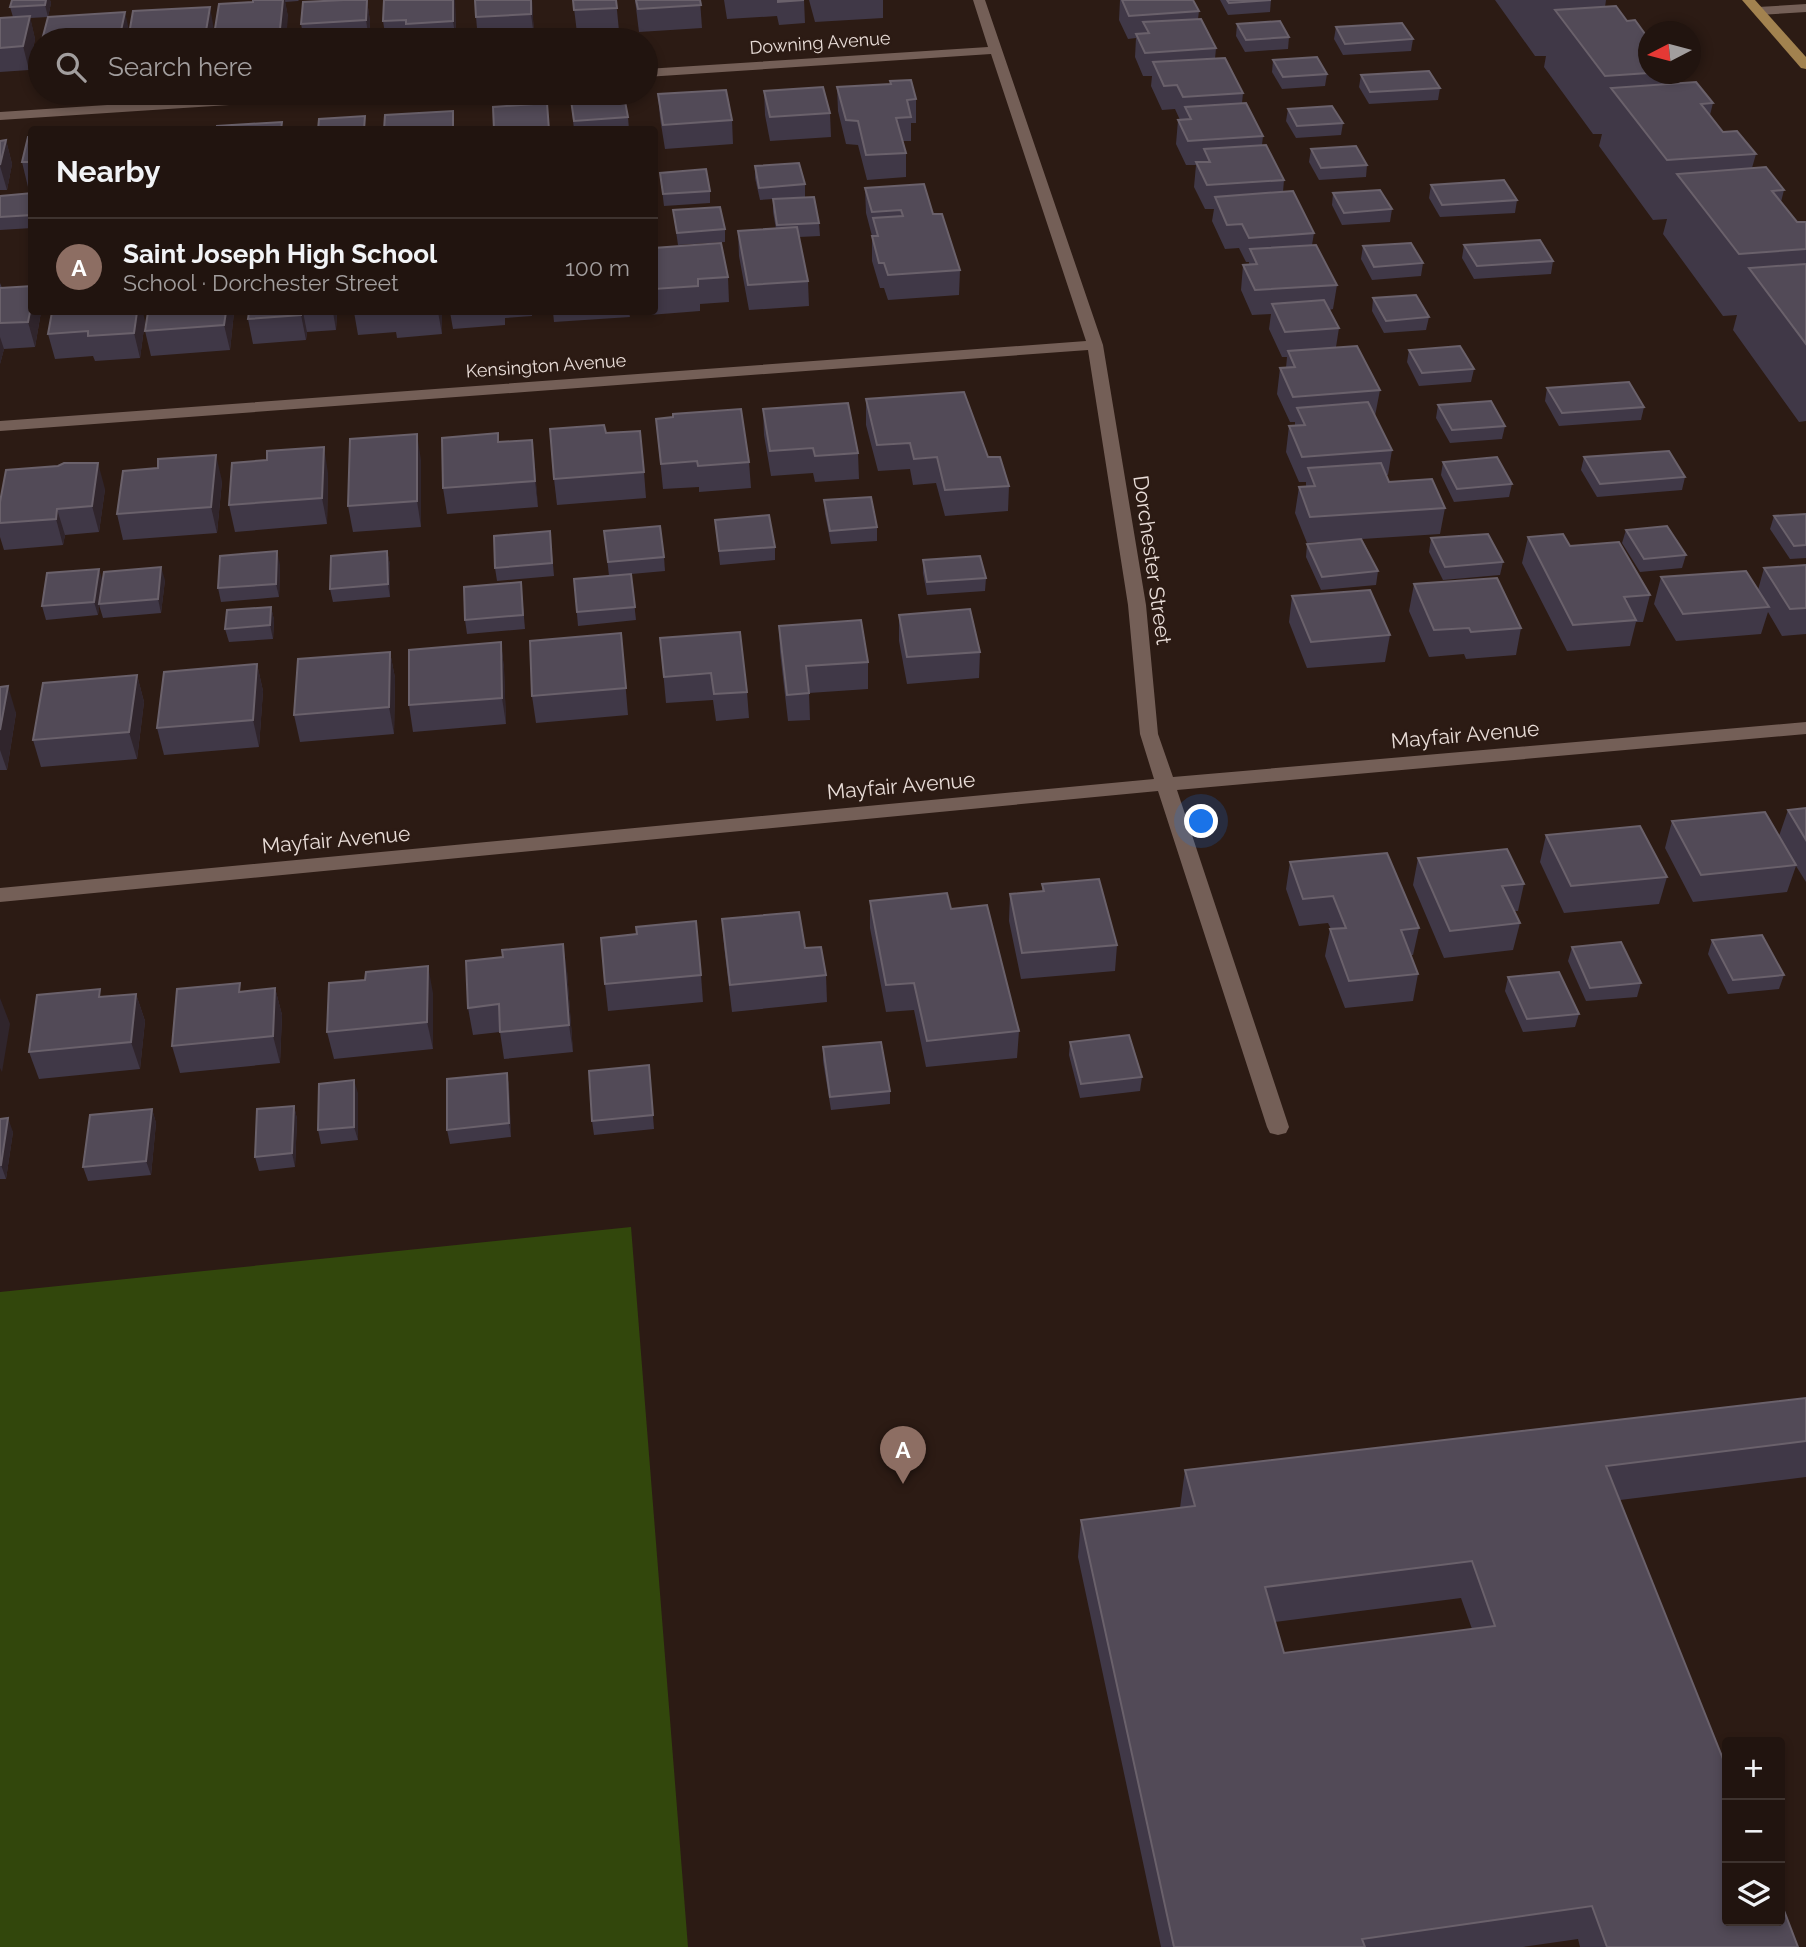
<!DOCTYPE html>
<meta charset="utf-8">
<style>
body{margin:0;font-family:Raleway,sans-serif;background:#291d18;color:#f1f3f6}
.controls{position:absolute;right:21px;bottom:21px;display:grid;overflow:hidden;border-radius:7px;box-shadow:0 4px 10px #0003}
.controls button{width:63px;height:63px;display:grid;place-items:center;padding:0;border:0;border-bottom:2px solid #3e332f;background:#21140f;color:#f1f3f6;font:35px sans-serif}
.compass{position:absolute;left:1638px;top:21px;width:63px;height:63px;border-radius:50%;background:#21140f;box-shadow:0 4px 10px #0003;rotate:264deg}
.you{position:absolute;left:1202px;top:822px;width:24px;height:24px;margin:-18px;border:5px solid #fff;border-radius:50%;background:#1a73e8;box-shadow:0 0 0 10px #1a73e833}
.badge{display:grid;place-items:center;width:46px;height:46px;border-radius:50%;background:#7c3aed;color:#fff;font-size:23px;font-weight:700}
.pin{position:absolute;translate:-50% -58px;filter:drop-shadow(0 2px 4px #0008)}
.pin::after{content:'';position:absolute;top:37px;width:24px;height:21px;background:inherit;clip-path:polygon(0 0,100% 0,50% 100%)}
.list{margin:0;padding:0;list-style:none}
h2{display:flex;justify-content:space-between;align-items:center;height:91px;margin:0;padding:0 28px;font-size:30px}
h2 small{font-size:23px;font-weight:400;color:#a29e9e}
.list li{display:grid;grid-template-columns:46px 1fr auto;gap:21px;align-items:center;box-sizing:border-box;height:98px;padding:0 28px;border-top:2px solid #3e332f}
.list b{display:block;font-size:26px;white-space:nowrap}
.list p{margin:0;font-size:23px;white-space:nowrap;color:#a29e9e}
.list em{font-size:23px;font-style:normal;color:#a29e9e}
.icon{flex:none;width:38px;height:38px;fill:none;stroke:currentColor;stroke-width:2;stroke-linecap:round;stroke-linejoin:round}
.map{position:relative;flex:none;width:1806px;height:1947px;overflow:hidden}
.search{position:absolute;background:#21140f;box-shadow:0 4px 10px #0003;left:28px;top:28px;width:630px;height:77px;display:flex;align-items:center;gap:18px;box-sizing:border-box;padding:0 24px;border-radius:38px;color:#a29e9e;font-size:26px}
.panel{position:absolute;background:#21140f;box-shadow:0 4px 10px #0003;left:28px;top:126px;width:630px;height:189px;border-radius:7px}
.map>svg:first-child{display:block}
.green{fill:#32470c}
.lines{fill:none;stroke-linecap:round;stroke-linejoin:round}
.minor{fill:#745f57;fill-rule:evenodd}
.major{fill:#a2824f;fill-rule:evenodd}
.wall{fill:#403847;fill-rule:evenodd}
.shaded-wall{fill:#30252c}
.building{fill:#524a57;stroke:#6a616b;stroke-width:2;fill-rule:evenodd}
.labels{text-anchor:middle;stroke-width:5;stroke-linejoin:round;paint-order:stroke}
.far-street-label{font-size:18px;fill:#e9ddd8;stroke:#2c1b14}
.street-label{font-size:21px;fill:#e9ddd8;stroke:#2c1b14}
</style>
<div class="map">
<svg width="1806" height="1947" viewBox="0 0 1806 1947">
<rect width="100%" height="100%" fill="#2c1b14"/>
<polygon class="green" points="631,1227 688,1947 0,1947 0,1292"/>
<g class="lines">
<g class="minor">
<polygon points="973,0 985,0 1103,345 1146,605 1158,734 1173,777 1806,722 1806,734 1177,790 1289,1127 1286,1133 1278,1135 1270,1133 1267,1127 1158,791 0,902 0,888 1154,779 1140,734 1128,605 1088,350 0,431 0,421 1086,341 991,54 646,77 646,69 988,47"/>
<polygon points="1806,4 1806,12 1758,15 1752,11 1758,7"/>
<polygon points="292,93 358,93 351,97 0,120 0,112"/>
</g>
<polygon class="major" points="1742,0 1755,0 1806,57 1806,69 1801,68"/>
</g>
<g class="wall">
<polygon points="12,0 50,0 51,3 48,17 30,18 35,39 29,70 0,72 0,18 13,17 10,7"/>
<polygon points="253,0 299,0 298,1 285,2 288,17 253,2"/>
<polygon points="367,0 370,22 369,40 304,40 301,24"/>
<polygon points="384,0 455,0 456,40 386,40 383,21"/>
<polygon points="475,0 532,0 534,37 478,40 476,17"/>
<polygon points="573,0 616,0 619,31 577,33"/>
<polygon points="635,0 700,0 702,28 639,32"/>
<polygon points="724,0 804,0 805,23 779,25 777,16 727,19"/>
<polygon points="809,0 883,0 883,18 815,22"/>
<polygon points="1120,0 1193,0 1199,11 1198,19 1216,48 1215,59 1243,93 1242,103 1263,136 1262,145 1284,180 1283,192 1314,233 1312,245 1337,285 1333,309 1329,310 1339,328 1336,347 1380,390 1375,416 1392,450 1388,475 1386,475 1389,482 1445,508 1440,534 1362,539 1378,571 1376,585 1321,590 1306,557 1307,544 1348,540 1307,543 1295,513 1299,487 1306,486 1306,482 1299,482 1286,452 1289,426 1295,426 1295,422 1290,422 1277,394 1280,368 1286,368 1287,357 1282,357 1269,329 1271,314 1252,315 1241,290 1243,265 1249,264 1249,262 1246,262 1239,248 1225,249 1212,221 1214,209 1205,209 1194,187 1196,165 1186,165 1176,144 1178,120 1180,120 1175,109 1162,110 1151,86 1152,76 1143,76 1135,57 1136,38 1128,39 1119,20"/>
<polygon points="1220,0 1271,0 1270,12 1228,15"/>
<polygon points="1495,0 1606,0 1605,7 1627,21 1648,38 1648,74 1668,74 1666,84 1713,103 1710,115 1723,132 1756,154 1752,168 1784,190 1781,202 1797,222 1806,222 1806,421 1799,422 1733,330 1737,315 1723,316 1663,234 1667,219 1653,220 1599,146 1602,134 1593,134 1544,67 1546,56 1535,56"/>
<polygon points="1237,24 1289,37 1288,49 1245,52 1236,36"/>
<polygon points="1336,27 1413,39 1411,51 1343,55 1334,39"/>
<polygon points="214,30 213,40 42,40 129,32"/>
<polygon points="1273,60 1327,74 1325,86 1282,89 1272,72"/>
<polygon points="1361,75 1440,88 1438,100 1369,104 1359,87"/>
<polygon points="837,87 916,99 916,123 911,123 911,141 903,141 906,153 906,177 867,180 858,145 846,144 838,111"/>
<polygon points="764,91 830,113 831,137 770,141 765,115"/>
<polygon points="658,94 732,120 733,144 665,149 660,118"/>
<polygon points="571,100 628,117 629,130 574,130"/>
<polygon points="1288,109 1343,123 1341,135 1296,138 1286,121"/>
<polygon points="32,137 32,186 28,187 22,162"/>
<polygon points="6,140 12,164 7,190 0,190 0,141"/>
<polygon points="1311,149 1367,165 1366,177 1319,180 1309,162"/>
<polygon points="755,166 805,184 805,197 760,200 755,178"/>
<polygon points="660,173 710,191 710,203 664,206"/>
<polygon points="1431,185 1517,200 1515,213 1440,217 1429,198"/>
<polygon points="865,188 933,214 960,270 959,295 888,300 884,288 880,288 872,261 872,236 866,213"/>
<polygon points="32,193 32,228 0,230 0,196"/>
<polygon points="1333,193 1392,209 1390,222 1342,225 1332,205"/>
<polygon points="773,199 819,223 820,236 799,237 808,281 809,306 749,310 739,256 738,231 776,229 773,212"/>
<polygon points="673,210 725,229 725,242 678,245"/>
<polygon points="1464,245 1553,261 1551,274 1474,279 1462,258"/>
<polygon points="1363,246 1423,263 1421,276 1372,280 1361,259"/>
<polygon points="654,248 728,277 729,302 700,304 700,311 649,315 649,312 654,312"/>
<polygon points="0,283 2,288 32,312 41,312 35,347 4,349 0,364"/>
<polygon points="1373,298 1429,317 1426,330 1384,333 1372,311"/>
<polygon points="148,312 234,312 230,350 151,356 145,331"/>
<polygon points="249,312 337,312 336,330 307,332 306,340 253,344 248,319"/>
<polygon points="354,312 442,312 442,334 397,338 396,332 358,335"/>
<polygon points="450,312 532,312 532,316 505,318 505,325 453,329"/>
<polygon points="553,312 629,312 630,317 554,322"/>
<polygon points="145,321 140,358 95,361 93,356 55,359 48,334"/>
<polygon points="1409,350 1474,369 1471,382 1419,386 1407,362"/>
<polygon points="1547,388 1644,407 1641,420 1559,426 1545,401"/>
<polygon points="866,399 988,457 1009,486 1008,511 945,516 936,483 913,485 910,469 878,471 866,425"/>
<polygon points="1438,405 1505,426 1502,439 1450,443 1436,418"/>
<polygon points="763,409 858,453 859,479 815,482 813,473 771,476 764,435"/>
<polygon points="673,414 749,462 751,488 699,492 699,487 663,489 656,419 673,417"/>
<polygon points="606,433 644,472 646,498 557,505 554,479"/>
<polygon points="532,440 538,507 447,514 443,488 499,442"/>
<polygon points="1584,457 1685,477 1682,490 1597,497 1581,470"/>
<polygon points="421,460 421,527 353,532 348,506"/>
<polygon points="1443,462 1512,484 1509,497 1454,502 1441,475"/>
<polygon points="328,473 327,524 235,532 229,505"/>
<polygon points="222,481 217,533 123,540 117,514"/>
<polygon points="105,489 99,532 65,535 63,545 4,550 0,537 0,502"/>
<polygon points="824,500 877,527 877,541 831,544 825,514"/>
<polygon points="1806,514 1806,558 1790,559 1770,529 1774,516"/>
<polygon points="715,520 775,547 775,560 720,565"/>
<polygon points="1626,530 1686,555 1682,568 1640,572 1622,543"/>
<polygon points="550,531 554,576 497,581 495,568"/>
<polygon points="604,531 664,557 665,571 609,576"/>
<polygon points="1528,537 1570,546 1650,595 1643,622 1636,622 1630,646 1567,651 1522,563"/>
<polygon points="1431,538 1503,562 1500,575 1443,580 1429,552"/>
<polygon points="387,551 390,565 390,597 333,602 330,589"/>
<polygon points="923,560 986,578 985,591 927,595 923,573"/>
<polygon points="280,565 279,597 221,602 218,588"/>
<polygon points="1806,565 1806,634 1782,636 1768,612 1761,634 1676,641 1654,604 1661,577 1758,590 1764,568"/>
<polygon points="631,574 636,620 578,626 574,579"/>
<polygon points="165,580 161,613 103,618 99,605 98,615 46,620 42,606 102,581"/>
<polygon points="521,582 525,629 467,634 465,620"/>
<polygon points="1414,584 1521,628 1516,655 1466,659 1464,654 1429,657 1409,611"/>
<polygon points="1292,596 1390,635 1385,662 1307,668 1289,622"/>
<polygon points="271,607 274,620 273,639 229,642 225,629"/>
<polygon points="899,615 980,652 979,678 907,684 899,641"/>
<polygon points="779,626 868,662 868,689 809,693 810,720 788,721 780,652"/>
<polygon points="621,633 628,715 536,723 532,696"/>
<polygon points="660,638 747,692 749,718 716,721 713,700 666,703"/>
<polygon points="501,642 504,669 506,724 413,732 409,705"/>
<polygon points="390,652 395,678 394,734 300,742 294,715"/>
<polygon points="257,664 263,691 259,747 164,755 157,728"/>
<polygon points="137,675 144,702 137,759 41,767 33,740"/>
<polygon points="0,687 16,713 7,770 0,770"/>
<polygon points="1806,808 1806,882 1796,866 1787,892 1693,902 1665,848 1672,821 1779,836 1788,810"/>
<polygon points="1546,835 1667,877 1659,904 1564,913 1540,862"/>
<polygon points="1418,858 1524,884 1518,911 1514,911 1520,923 1513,950 1444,958 1413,885"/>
<polygon points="1290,862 1419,928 1413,955 1411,955 1418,974 1413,1001 1345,1008 1325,956 1330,929 1331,929 1328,923 1299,926 1286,889"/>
<polygon points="1042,884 1117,945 1115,971 1021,979 1009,921 1010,894 1042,892"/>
<polygon points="870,901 1019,1031 1017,1058 926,1067 914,1010 886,1012 870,928"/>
<polygon points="722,919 805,948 826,975 827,1002 732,1012 724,946"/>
<polygon points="636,934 701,975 703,1002 608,1011 605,984"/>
<polygon points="1712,940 1784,975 1779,989 1728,994 1708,954"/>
<polygon points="1572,947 1641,983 1637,997 1586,1001 1568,961"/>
<polygon points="567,971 573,1052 504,1059 500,1032 473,1035 468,1008"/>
<polygon points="1508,977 1579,1014 1575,1027 1523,1032 1505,991"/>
<polygon points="275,988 282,1015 280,1063 180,1073 172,1046"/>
<polygon points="433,993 433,1049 334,1059 327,1032"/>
<polygon points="136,994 145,1021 140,1069 39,1079 29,1052 103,997"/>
<polygon points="1070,1042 1142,1077 1140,1091 1080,1098 1069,1055"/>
<polygon points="823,1047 890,1091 890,1104 831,1110 823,1061"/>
<polygon points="649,1065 654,1129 594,1135 592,1121"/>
<polygon points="507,1073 509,1087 511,1137 450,1144 447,1130"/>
<polygon points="358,1093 358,1140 321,1144 318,1130"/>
<polygon points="294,1106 297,1119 295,1167 259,1171 255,1157"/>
<polygon points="152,1109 156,1123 151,1175 88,1181 83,1167"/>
<polygon points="0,1119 13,1132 6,1179 0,1179"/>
<path d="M 1806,1398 L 1806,1477 L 1620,1500 L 1798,1947 L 1580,1947 L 1578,1939 L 1523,1947 L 1161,1947 L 1078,1557 L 1081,1520 L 1180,1508 L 1185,1470 ZM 1461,1598 L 1472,1629 L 1284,1653 L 1275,1622 Z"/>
</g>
<g class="shaded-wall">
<polygon points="46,0 50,0 51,3 48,17 45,5"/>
<polygon points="283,0 285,0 288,17 286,40 215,40 214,35"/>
<polygon points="367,0 370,22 369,40 366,20"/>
<polygon points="453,0 455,0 455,5 456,40 453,21"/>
<polygon points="531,0 532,0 534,37 531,14"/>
<polygon points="210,7 214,30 213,40 206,40 205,37"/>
<polygon points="125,12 130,35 129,40 119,40"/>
<polygon points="30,16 35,39 29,70 23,46"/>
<polygon points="6,140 12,164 7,190 0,166"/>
<polygon points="32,302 32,312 41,312 35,347 28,322"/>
<polygon points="137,312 143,312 145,321 140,358 134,333"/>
<polygon points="226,312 234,312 230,350 224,325"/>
<polygon points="301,312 303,312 307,332 306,340 301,315"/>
<polygon points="333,312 337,312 336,330"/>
<polygon points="438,312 442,312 442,334"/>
<polygon points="0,337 4,349 0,364"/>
<polygon points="417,434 421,460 421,527 417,501"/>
<polygon points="532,440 535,465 538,507 535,481"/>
<polygon points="324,447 328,473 327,524 322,498"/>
<polygon points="216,455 222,481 217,533 211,507"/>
<polygon points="98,463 105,489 99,532 92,506"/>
<polygon points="57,509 65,535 63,545 56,519"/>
<polygon points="277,551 280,565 279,597 276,584"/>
<polygon points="387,551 390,565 390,597 388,584"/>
<polygon points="161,567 165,580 161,613 158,599"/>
<polygon points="99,569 103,582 98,615 94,602"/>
<polygon points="271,607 274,620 273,639 270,625"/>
<polygon points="501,642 504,669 506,724 502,698"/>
<polygon points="390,652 395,678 394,734 389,707"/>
<polygon points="257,664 263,691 259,747 253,720"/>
<polygon points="137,675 144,702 137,759 129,732"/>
<polygon points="8,686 16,713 7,770 0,750 0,730"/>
<polygon points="563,944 567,971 573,1052 569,1025"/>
<polygon points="428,966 433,993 433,1049 427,1022"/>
<polygon points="275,988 282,1015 280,1063 273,1036"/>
<polygon points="136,994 145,1021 140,1069 131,1042"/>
<polygon points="0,998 10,1024 2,1072 0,1068"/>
<polygon points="507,1073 509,1087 511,1137 509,1123"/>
<polygon points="354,1080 358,1093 358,1140 354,1127"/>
<polygon points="294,1106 297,1119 295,1167 292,1153"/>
<polygon points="152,1109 156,1123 151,1175 146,1161"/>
<polygon points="8,1118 13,1132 6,1179 1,1165"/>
</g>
<g class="building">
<polygon points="12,0 46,0 45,5 10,7"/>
<polygon points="253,0 283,0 280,29 214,35 219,4 253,2"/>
<polygon points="344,0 367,0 366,20 301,24 303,2"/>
<polygon points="384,0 453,0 453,21 406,24 406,20 383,21"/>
<polygon points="475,0 531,0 531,14 476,17"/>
<polygon points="573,0 616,0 617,8 574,10"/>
<polygon points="636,0 700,0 701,5 638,9"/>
<polygon points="778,0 804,0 778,2"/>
<polygon points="1122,0 1193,0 1199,11 1129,16"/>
<polygon points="1227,0 1271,0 1229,3"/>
<polygon points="1616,6 1627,21 1635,20 1648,38 1648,73 1605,76 1555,10"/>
<polygon points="210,7 205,37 157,40 128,40 133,11"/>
<polygon points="125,12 119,40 42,40 48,17"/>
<polygon points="30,16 23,46 0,48 0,18"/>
<polygon points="1201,19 1216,48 1145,53 1136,34 1149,33 1143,22"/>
<polygon points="1280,21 1289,37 1246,40 1237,24"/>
<polygon points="1402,23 1413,39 1345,44 1336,27"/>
<polygon points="1317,57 1327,74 1283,77 1273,60"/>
<polygon points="1225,58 1243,93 1183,97 1177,85 1164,86 1153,62"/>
<polygon points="1429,71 1440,88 1370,92 1361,75"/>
<polygon points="911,80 916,99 907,100 911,117 896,118 906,153 866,155 858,121 846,120 837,87 891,84 890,81"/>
<polygon points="1696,82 1713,103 1701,104 1723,132 1737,131 1756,154 1667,160 1611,88"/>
<polygon points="823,87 830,113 770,117 764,91"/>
<polygon points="726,90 732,120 663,125 658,94"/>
<polygon points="624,96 628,117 574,121 571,100"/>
<polygon points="547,103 549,130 494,130 493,107"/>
<polygon points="1246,103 1263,136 1188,141 1178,120 1191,119 1185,107"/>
<polygon points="1332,106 1343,123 1297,126 1288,109"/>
<polygon points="453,111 453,130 384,130 385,115"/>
<polygon points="365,116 364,130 318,130 319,119"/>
<polygon points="282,122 281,130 217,130 217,126"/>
<polygon points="28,137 32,137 32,162 22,162"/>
<polygon points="6,140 0,165 0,141"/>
<polygon points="1266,145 1284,180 1207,185 1196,162 1210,162 1204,149"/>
<polygon points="1356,146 1367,165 1321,168 1311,149"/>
<polygon points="799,163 805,184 759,188 755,166"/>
<polygon points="1766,167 1784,190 1772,191 1797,222 1806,222 1806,249 1739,254 1677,174"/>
<polygon points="706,169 710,191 663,194 660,173"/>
<polygon points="1504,180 1517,200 1442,205 1431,185"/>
<polygon points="924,184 933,214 942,214 960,270 888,275 884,263 879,263 872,236 878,236 873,218 903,216 901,210 872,212 865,188"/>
<polygon points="1380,190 1392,209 1344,213 1333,193"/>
<polygon points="1293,191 1314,233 1249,238 1242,224 1227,225 1215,197"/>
<polygon points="32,193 32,215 0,217 0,196"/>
<polygon points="814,197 819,223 777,225 773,199"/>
<polygon points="720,207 725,229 677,233 673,210"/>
<polygon points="797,227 808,281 748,285 738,231"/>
<polygon points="1540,240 1553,261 1477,266 1464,245"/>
<polygon points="721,243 728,277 698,279 698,286 654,289 654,248"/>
<polygon points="1411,243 1423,263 1374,267 1363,246"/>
<polygon points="1316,245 1337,285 1255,290 1243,265 1257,264 1250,249"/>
<polygon points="1806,264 1806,344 1749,268"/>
<polygon points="32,286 32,302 28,322 0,323 0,288"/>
<polygon points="1416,295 1429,317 1386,321 1373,298"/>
<polygon points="1324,300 1339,328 1285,332 1272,304"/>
<polygon points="52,312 137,312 134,333 88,336 88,331 48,334"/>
<polygon points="148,312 226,312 224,325 145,331"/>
<polygon points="249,312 301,312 301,315 248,319"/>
<polygon points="1357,346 1380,390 1293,397 1280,368 1295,367 1288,351"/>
<polygon points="1460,346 1474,369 1422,373 1409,350"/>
<polygon points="1629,382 1644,407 1562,413 1547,388"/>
<polygon points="964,392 988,457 1000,457 1009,486 945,490 937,457 914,459 910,443 877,445 866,399"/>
<polygon points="1491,401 1505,426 1452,430 1438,405"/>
<polygon points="1368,402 1392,450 1302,457 1289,426 1305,425 1297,408"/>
<polygon points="848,403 858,453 815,456 813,448 770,451 763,409"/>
<polygon points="741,409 749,462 698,466 697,461 661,464 656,419 673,417 673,414"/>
<polygon points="604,425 606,433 640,431 644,472 554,479 550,429"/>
<polygon points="498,433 498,442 532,440 535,481 443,488 442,438"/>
<polygon points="417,434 417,501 348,506 350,439"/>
<polygon points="324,447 322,498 229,505 232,463 267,460 267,451"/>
<polygon points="1669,451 1685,477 1600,484 1584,457"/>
<polygon points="216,455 211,507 117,514 123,471 158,468 158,459"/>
<polygon points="1497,457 1512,484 1457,489 1443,462"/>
<polygon points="64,463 98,463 92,506 57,509 56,519 0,523 0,502 6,470 58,466"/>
<polygon points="1381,463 1389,482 1432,479 1445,508 1310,517 1299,487 1315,486 1308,468"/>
<polygon points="871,497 877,527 830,531 824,500"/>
<polygon points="1806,514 1806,545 1794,546 1774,516"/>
<polygon points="769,515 775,547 719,551 715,520"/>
<polygon points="660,526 664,557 608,562 604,531"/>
<polygon points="1667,526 1686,555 1644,559 1626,530"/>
<polygon points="550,531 552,563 495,568 494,536"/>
<polygon points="1488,534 1503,562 1445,567 1431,538"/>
<polygon points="1563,534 1570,546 1619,542 1650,595 1624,597 1636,620 1573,625 1528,537"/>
<polygon points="1361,539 1378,571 1322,577 1307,544"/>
<polygon points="277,551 276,584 218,588 220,556"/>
<polygon points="387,551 388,584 330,589 331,556"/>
<polygon points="980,556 986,578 927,582 923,560"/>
<polygon points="1806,565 1806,608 1790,609 1764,568"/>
<polygon points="161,567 158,599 99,604 104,572"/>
<polygon points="99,569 94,602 42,606 47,573"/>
<polygon points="1746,571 1769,607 1683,614 1661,577"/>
<polygon points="631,574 635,607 577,612 574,579"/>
<polygon points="1497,578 1521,628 1471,632 1469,628 1434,630 1414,584"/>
<polygon points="521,582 523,615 465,620 464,587"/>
<polygon points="1370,590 1390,635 1311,642 1292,596"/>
<polygon points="271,607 270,625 225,629 227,610"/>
<polygon points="970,609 980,652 907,657 899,615"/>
<polygon points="861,620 868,662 806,666 809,693 787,695 779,626"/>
<polygon points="740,632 747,692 714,694 711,673 664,677 660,638"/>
<polygon points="621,633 626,688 532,696 530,641"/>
<polygon points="501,642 502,698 409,705 409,650"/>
<polygon points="390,652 389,707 294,715 298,659"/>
<polygon points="257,664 253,720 157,728 164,672"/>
<polygon points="137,675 129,732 33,740 43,683"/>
<polygon points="8,686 0,730 0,687"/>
<polygon points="1806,808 1806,840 1788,810"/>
<polygon points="1765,812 1796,865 1701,875 1672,821"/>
<polygon points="1640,826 1667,877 1571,886 1546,835"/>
<polygon points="1507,849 1524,884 1502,886 1520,923 1450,931 1418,858"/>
<polygon points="1387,853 1419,928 1401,930 1418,974 1349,981 1330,929 1346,928 1333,896 1303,899 1290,862"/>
<polygon points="1099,879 1117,945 1022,953 1010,894 1044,891 1042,884"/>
<polygon points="947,893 951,909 987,905 1019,1031 927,1041 914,983 886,985 870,901"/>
<polygon points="799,912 805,948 821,947 826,975 730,985 722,919"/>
<polygon points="696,921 701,975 605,984 601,938 637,934 636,927"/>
<polygon points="1762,935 1784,975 1733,980 1712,940"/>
<polygon points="1621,942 1641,983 1590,988 1572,947"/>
<polygon points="563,944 569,1025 500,1032 499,1004 468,1008 466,961 503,957 502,950"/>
<polygon points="428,966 427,1022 327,1032 329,983 365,980 366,972"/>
<polygon points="1559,972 1579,1014 1527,1019 1508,977"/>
<polygon points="240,983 239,992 275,988 273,1036 172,1046 177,989"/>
<polygon points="100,989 99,997 136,994 131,1042 29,1052 37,995"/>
<polygon points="1129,1035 1142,1077 1081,1084 1070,1042"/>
<polygon points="881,1042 890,1091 830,1097 823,1047"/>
<polygon points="649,1065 653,1115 592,1121 589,1071"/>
<polygon points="507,1073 509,1123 447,1130 447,1079"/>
<polygon points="354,1080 354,1127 318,1130 319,1084"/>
<polygon points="294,1106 292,1153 255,1157 257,1109"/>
<polygon points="152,1109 146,1161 83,1167 90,1115"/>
<polygon points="8,1118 1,1165 0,1165 0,1119"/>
<path d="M 1806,1398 L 1806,1441 L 1606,1466 L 1727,1769 L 1727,1921 L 1780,1921 L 1780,1900 L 1798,1947 L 1607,1947 L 1592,1906 L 1362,1939 L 1365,1947 L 1174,1947 L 1081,1520 L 1195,1506 L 1185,1470 ZM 1472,1561 L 1495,1626 L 1284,1653 L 1265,1587 Z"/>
</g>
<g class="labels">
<g class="far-street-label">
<text transform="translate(820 43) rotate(-4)" y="6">Downing Avenue</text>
<text transform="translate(546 366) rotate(-4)" y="6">Kensington Avenue</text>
</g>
<g class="street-label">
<text transform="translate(1152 560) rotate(82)" y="7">Dorchester Street</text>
<text transform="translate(1465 735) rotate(-5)" y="7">Mayfair Avenue</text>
<text transform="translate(901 786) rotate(-5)" y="7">Mayfair Avenue</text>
<text transform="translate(336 840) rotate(-5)" y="7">Mayfair Avenue</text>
</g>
</g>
</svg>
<div class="controls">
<button>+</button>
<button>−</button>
<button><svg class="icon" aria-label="layers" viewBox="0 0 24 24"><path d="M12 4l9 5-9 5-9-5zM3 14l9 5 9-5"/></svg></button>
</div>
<svg class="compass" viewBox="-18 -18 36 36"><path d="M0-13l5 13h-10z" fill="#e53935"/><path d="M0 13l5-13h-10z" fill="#a29e9e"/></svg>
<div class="you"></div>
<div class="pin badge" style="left:903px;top:1484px;background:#8d6e63">A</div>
<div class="search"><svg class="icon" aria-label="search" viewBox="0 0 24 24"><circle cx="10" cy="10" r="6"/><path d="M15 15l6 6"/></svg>Search here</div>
<section class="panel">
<h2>Nearby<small></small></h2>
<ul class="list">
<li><span class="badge" style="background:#8d6e63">A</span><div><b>Saint Joseph High School</b><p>School · Dorchester Street</p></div><em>100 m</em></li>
</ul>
</section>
</div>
